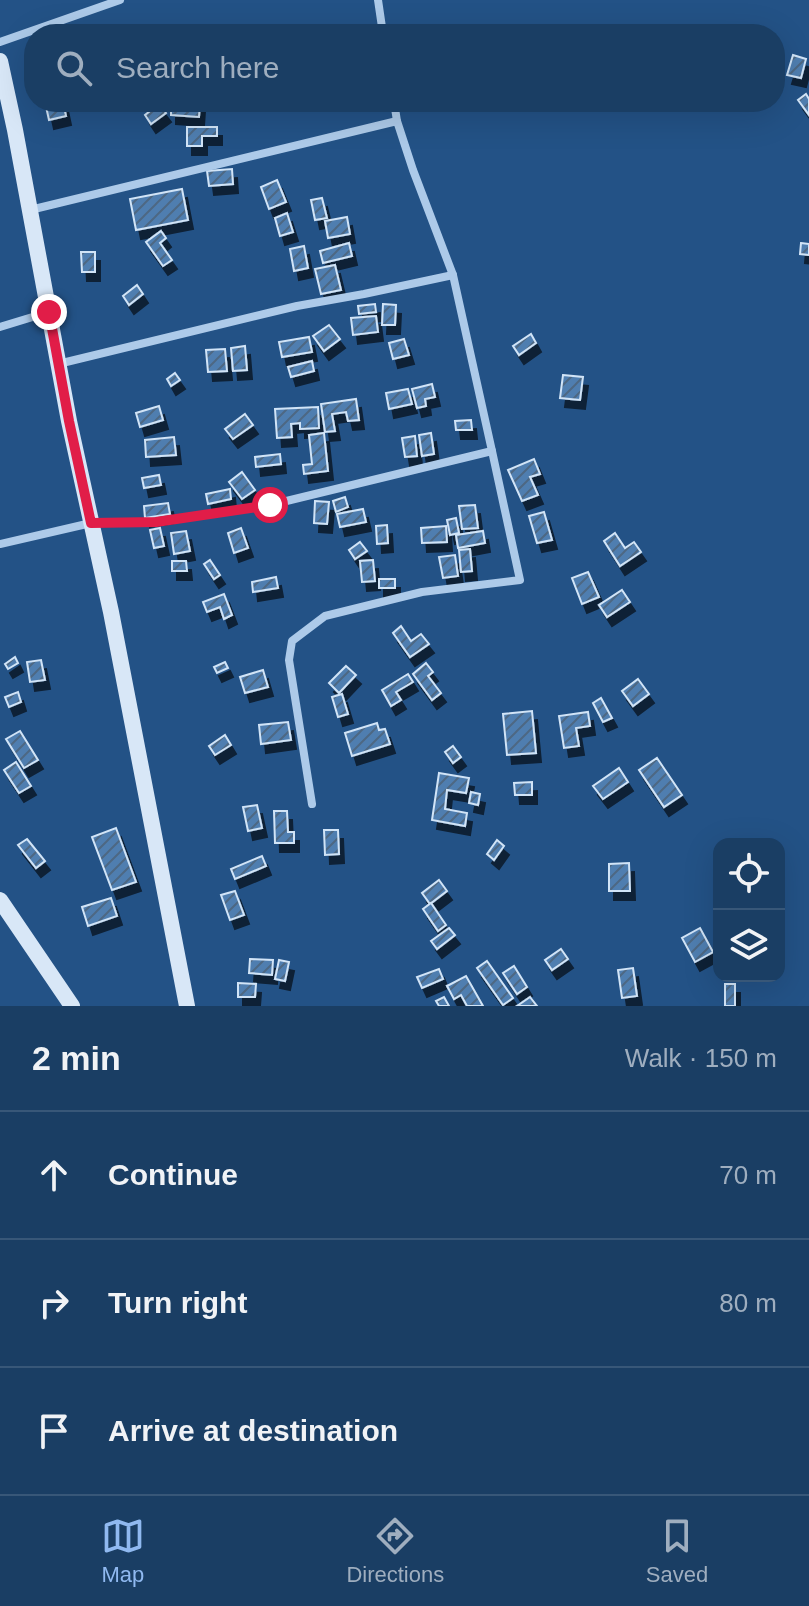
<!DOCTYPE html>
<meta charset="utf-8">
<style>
body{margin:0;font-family:Arial,sans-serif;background:#27496d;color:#f1f3f6}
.controls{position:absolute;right:24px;bottom:24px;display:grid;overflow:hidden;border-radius:16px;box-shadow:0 8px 32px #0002}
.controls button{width:72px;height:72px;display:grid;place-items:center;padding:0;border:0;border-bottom:2px solid #385778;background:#1a3e64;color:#f1f3f6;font:40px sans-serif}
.stop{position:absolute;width:24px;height:24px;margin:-18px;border:6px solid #e11d48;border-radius:50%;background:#fff}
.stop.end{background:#e11d48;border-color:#fff;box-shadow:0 2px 8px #0008}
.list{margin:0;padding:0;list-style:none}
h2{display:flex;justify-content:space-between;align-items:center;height:104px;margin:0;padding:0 32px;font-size:34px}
h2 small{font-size:26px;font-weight:400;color:#9faebf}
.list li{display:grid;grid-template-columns:52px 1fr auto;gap:24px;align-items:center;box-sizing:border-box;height:128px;padding:0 32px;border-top:2px solid #385778}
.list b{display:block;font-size:30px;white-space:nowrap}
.list em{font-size:26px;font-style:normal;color:#9faebf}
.icon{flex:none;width:44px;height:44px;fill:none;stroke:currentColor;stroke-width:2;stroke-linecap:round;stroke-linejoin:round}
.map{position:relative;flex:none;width:809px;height:1006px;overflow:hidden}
.search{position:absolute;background:#1a3e64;box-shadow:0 8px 32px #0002;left:24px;right:24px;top:24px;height:88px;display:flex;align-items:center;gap:20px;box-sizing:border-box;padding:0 28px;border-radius:32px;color:#9faebf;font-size:30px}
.sheet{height:488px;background:#1a3e64}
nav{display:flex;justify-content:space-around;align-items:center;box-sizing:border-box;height:112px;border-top:2px solid #385778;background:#1a3e64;font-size:22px;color:#9faebf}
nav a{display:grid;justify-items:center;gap:4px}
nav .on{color:#90b9f0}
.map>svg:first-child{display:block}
.building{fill:url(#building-hatch);stroke:#d1e4f7;stroke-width:2;filter:url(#shadow)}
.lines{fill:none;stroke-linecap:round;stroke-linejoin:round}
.street{stroke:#adcae9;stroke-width:8}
.secondary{stroke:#d8e7f7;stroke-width:16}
.route{stroke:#e11d48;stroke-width:10}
</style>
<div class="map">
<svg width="809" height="1006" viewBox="0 0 809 1006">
<defs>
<pattern id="building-hatch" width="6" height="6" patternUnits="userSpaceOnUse" patternTransform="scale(2)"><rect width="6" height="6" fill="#507eb0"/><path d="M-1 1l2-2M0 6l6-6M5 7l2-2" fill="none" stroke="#4e6883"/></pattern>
<filter id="shadow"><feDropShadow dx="5" dy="9" stdDeviation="0" flood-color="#0009"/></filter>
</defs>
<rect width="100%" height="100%" fill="#235286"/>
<g class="building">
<polygon points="519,26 520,34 501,34 501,28"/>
<polygon points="793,55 806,59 801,78 787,75"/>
<polygon points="806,94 809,99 809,115 798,100"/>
<polygon points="45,102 63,102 66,116 49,120"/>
<polygon points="171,102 200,102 199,117 171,115"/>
<polygon points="159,104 166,113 151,124 145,115"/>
<polygon points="187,127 217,127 217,136 202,136 202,146 187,146"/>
<polygon points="232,169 233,184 209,186 207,171"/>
<polygon points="277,180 286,202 269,209 261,187"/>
<polygon points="182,189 188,220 136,230 130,199"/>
<polygon points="322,198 327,218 315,220 311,200"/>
<polygon points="287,213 293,232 280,236 275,218"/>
<polygon points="347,217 350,234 328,238 325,221"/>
<polygon points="161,231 166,238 160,243 172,260 163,266 146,242"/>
<polygon points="349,243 352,256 323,263 320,251"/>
<polygon points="801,243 809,244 809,255 800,254"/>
<polygon points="304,246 308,268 294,271 290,249"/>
<polygon points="81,252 95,252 95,272 82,272"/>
<polygon points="335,265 341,290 321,294 315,269"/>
<polygon points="137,285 143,294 129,305 123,296"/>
<polygon points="375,304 376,312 359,314 358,306"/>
<polygon points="383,304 396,305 395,325 382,325"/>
<polygon points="376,316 378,332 353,335 351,318"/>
<polygon points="329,325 340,339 324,351 313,336"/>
<polygon points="531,334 536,343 519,355 513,346"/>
<polygon points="309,337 312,352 282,357 279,342"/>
<polygon points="404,339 409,355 393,359 389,343"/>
<polygon points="245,346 247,370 233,371 231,348"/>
<polygon points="225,349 227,371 208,372 206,350"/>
<polygon points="312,361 314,371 291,377 288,367"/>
<polygon points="175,373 180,380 171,386 167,379"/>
<polygon points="563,375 583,377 580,400 560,398"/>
<polygon points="432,384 435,397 425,399 426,406 417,408 412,389"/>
<polygon points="408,389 412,404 389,409 386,393"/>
<polygon points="356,399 359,420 348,421 346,412 332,414 335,431 325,432 321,404"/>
<polygon points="159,406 163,420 140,427 136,413"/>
<polygon points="318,407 319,428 300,429 300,423 291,424 292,437 277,438 275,409"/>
<polygon points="245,414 253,425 233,439 225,429"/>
<polygon points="471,420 472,430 456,430 455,421"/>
<polygon points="324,433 328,471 304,474 303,465 312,464 309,435"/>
<polygon points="431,433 434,454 422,456 419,435"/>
<polygon points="415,436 417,456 405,457 402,438"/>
<polygon points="174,437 176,455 146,457 145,440"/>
<polygon points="280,454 281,464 256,467 255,457"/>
<polygon points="534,459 540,474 530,477 538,495 522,501 508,470"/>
<polygon points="242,472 255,490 242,499 229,482"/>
<polygon points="159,475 161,485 144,488 142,478"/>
<polygon points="230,489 231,499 208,504 206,494"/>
<polygon points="345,497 348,507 336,512 333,501"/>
<polygon points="315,501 329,502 327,524 314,523"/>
<polygon points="168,503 170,514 145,518 144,506"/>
<polygon points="475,505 478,528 462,529 459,506"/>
<polygon points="363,509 366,522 340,527 337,514"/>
<polygon points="544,512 552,540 537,543 529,516"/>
<polygon points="456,518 459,533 450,535 447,520"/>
<polygon points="387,525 388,543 377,544 376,526"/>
<polygon points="446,526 447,542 422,543 421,528"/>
<polygon points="160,528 164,546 154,548 150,530"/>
<polygon points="241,528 248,548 234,553 228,533"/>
<polygon points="186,531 190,551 174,554 171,533"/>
<polygon points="483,531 485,543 458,548 456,535"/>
<polygon points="615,533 625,548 634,542 641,552 620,566 604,541"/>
<polygon points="360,542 367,551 355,559 349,550"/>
<polygon points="470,549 472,571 461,572 459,550"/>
<polygon points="455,555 458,576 443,578 439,557"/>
<polygon points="210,560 220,575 214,579 204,564"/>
<polygon points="373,560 375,581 362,582 360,561"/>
<polygon points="172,561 186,561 187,571 172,571"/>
<polygon points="588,572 599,597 582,604 572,578"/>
<polygon points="276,577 278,588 253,592 252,582"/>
<rect x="379" y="579" width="16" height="9"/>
<polygon points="622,590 630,602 607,617 599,605"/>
<polygon points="224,594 232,615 224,619 220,607 207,612 203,602"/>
<polygon points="401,626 411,641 421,634 429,644 410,657 393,633"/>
<polygon points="15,657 18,663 8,669 5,664"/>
<polygon points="41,660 45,680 30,682 27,662"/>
<polygon points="225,662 228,668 217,673 214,667"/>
<polygon points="426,663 433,672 428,676 441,693 432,700 413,674"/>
<polygon points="346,666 356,675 339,693 329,683"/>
<polygon points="263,670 268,687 245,693 240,677"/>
<polygon points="408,674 413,682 396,692 401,700 391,706 382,690"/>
<polygon points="638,679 649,694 633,706 622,691"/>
<polygon points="18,692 21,702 9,707 5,697"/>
<polygon points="342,694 348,714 338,717 332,697"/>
<polygon points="601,698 612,718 603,722 593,703"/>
<polygon points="532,711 536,753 507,755 503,714"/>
<polygon points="588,712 590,726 576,728 579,746 564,748 559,716"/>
<polygon points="288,722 291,740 261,744 259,725"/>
<polygon points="377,723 379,730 385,729 390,744 352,756 345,733"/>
<polygon points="20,731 38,760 24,768 6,739"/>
<polygon points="225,735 231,745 215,755 209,746"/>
<polygon points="453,746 461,757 453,763 445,752"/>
<polygon points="657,758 682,795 664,807 639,770"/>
<polygon points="16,762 31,786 19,793 4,770"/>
<polygon points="619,768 628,782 603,799 593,786"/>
<polygon points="439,773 469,778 466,793 447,790 445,809 467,813 465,826 432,820"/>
<polygon points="532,782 532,795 515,795 514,783"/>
<polygon points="471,792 480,794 478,805 469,803"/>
<polygon points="257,805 262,828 248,831 243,807"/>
<polygon points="274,811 287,811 288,832 294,832 294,843 275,843"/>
<polygon points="116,828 136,882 112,890 92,837"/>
<polygon points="324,830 338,830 339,854 325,855"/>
<polygon points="27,839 45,861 36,868 18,845"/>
<polygon points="497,840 504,846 494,860 487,854"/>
<polygon points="262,856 266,866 235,879 231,869"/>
<polygon points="629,863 630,891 609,891 609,864"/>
<polygon points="439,880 447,891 430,904 422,893"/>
<polygon points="235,891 244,915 230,920 221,895"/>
<polygon points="111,898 117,916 88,926 82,907"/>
<polygon points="431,903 446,925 438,931 423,909"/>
<polygon points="449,928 455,935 437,949 431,941"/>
<polygon points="700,928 713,952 695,962 682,938"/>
<polygon points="561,949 568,959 552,970 545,960"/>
<polygon points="250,959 273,960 272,975 249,973"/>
<polygon points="279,960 289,962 285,981 275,979"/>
<polygon points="487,961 513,998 503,1005 477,968"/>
<polygon points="514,966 527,987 517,994 503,973"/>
<polygon points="633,968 637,996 622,998 618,970"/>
<polygon points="439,969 443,979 422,988 417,977"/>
<polygon points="466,976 483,1006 467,1006 461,995 454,999 447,986"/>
<polygon points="238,983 256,984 255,997 238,997"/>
<rect x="725" y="984" width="10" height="22"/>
<polygon points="444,997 449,1006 439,1006 436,1001"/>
<polygon points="530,997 537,1006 517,1006"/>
</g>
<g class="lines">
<g class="street">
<polyline points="378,0 383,34"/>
<polyline points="0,42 120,0"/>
<polyline points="394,102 397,121"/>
<polyline points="0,327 49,312"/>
<polyline points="58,364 297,306 364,294 453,275"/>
<polyline points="0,544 91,523 156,522 270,505 492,451 453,275 413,170 397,121 30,210"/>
<polyline points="312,804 289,660 292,641 325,616 422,592 520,580 492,451"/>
</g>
<g class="secondary">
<polyline points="0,61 15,130 69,421 111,612 187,1006"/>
<polyline points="0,900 72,1006"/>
</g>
</g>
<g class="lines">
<polyline class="route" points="49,312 69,421 91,523 156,522 270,505"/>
</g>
</svg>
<div class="controls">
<button><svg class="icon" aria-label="locate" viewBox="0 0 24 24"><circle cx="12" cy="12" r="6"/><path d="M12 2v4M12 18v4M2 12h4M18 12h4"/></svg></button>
<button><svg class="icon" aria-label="layers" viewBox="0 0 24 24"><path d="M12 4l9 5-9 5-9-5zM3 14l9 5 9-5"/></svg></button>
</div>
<div class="stop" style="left:270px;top:505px"></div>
<div class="stop end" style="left:49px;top:312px"></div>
<div class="search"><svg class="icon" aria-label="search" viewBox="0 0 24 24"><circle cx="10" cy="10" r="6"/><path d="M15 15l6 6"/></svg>Search here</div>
</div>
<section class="sheet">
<h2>2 min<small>Walk · 150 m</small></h2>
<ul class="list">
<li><svg class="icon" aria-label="ahead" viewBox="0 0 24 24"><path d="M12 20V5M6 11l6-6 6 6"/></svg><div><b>Continue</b></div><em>70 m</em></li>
<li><svg class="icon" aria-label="right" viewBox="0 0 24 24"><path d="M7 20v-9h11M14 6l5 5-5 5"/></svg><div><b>Turn right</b></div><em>80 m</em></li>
<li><svg class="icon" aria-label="arrive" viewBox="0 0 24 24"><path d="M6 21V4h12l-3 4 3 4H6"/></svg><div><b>Arrive at destination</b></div></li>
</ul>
</section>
<nav>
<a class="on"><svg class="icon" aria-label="map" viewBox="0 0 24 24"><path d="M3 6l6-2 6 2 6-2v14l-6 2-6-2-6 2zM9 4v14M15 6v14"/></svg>Map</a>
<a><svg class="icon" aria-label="directions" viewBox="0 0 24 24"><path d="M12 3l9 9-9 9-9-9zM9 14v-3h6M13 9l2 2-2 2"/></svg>Directions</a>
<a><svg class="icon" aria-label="saved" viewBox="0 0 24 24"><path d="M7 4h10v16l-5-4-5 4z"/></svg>Saved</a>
</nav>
